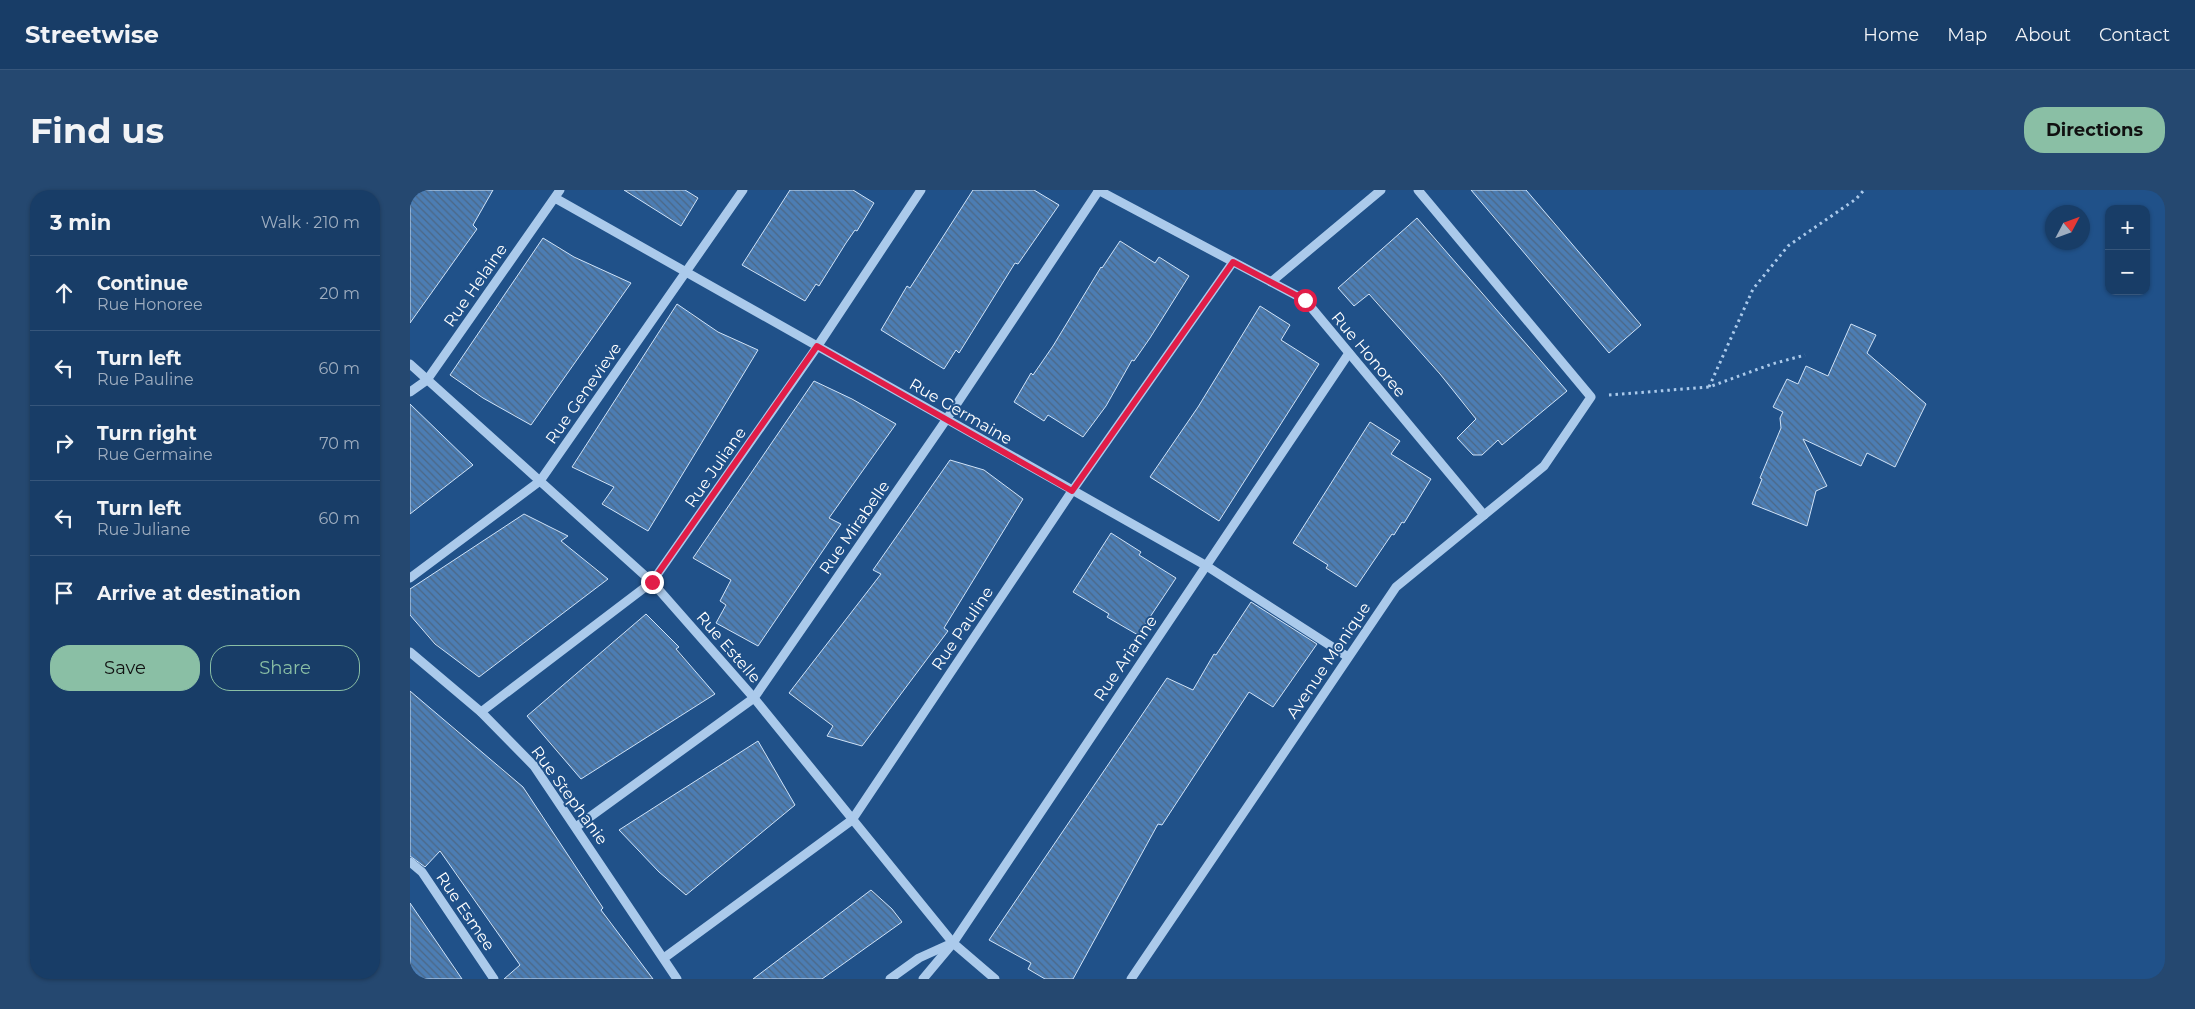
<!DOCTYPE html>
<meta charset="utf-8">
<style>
body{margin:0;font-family:Montserrat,sans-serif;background:#254870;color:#f1f3f6}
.controls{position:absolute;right:15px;top:15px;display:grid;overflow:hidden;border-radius:10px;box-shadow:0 1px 4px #0004}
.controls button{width:45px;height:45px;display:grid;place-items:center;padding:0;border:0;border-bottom:1px solid #36567b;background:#183d67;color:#f1f3f6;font:25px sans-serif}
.compass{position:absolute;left:1635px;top:15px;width:45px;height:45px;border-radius:50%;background:#183d67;box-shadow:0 1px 4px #0004;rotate:49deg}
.stop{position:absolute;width:15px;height:15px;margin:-11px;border:4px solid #e11d48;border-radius:50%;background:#fff}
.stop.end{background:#e11d48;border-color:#fff;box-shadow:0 1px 5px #0008}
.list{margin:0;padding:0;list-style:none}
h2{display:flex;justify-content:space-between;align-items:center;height:65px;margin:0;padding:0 20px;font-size:21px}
h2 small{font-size:16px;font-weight:400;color:#9faec0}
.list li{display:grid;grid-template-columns:32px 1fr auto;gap:15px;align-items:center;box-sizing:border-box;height:75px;padding:0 20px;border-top:1px solid #36567b}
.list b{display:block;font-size:19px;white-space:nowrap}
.list p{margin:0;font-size:16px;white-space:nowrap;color:#9faec0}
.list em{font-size:16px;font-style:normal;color:#9faec0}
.actions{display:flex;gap:10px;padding:15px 20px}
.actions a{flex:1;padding:11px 0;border:1px solid #8abfa5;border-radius:20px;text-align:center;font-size:18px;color:#8abfa5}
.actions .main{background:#8abfa5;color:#111}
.icon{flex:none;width:28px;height:28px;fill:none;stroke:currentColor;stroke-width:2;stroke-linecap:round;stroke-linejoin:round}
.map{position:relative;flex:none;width:1755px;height:789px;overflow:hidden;border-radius:20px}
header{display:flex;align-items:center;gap:30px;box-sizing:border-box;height:70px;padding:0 25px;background:#183d67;border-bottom:1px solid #36567b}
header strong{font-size:24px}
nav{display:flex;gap:28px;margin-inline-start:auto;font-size:18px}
.intro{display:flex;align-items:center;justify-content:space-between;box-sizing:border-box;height:120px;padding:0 30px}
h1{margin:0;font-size:35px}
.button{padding:12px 22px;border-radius:20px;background:#8abfa5;color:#111;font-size:18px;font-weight:700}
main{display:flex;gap:30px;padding:0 30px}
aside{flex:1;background:#183d67;border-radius:20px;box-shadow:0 1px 4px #0004}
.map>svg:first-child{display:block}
.building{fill:url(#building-back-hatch);stroke:#d0e3f8}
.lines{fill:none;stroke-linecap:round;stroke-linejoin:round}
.path{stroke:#abcaeb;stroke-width:3;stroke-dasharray:2.5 4;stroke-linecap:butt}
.minor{stroke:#abcaeb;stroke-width:9}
.route{stroke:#e11d48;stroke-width:6}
.labels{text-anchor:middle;stroke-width:4;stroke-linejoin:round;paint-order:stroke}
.street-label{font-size:16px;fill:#fff;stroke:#205189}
</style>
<header>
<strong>Streetwise</strong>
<nav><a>Home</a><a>Map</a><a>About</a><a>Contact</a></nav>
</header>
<div class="intro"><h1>Find us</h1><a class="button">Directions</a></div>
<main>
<aside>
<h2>3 min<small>Walk · 210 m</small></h2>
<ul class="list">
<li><svg class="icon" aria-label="ahead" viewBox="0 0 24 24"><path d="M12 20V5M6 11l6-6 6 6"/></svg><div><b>Continue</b><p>Rue Honoree</p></div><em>20 m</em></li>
<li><svg class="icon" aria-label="left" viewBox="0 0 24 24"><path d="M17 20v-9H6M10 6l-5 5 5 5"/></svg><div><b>Turn left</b><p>Rue Pauline</p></div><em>60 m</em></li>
<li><svg class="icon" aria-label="right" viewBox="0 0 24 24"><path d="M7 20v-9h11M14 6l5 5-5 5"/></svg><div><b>Turn right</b><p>Rue Germaine</p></div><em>70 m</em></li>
<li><svg class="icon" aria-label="left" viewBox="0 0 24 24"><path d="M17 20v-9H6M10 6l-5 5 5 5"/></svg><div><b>Turn left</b><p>Rue Juliane</p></div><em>60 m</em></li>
<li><svg class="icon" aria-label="arrive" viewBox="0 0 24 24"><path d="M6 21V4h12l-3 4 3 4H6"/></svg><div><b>Arrive at destination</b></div></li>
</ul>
<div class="actions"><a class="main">Save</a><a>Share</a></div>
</aside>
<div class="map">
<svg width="1755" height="789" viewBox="0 0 1755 789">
<defs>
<pattern id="building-back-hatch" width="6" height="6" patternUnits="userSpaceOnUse" patternTransform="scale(1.25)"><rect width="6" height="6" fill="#4c7db3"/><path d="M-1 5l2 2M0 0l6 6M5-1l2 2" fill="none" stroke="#4c6785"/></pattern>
</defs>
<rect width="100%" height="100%" fill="#205189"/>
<g class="building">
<polygon points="0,0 83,0 63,35 67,39 0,133"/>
<polygon points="214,0 275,0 288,8 271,36"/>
<polygon points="380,0 443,0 464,13 447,41 445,40 436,53 409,96 406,94 395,111 332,75"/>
<polygon points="563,0 624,0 649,15 608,74 605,73 549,163 546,160 534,179 471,140 497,96 500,98"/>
<polygon points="1061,0 1116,0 1231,135 1199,163"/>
<polygon points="1007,28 1157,201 1092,255 1088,250 1072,265 1063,265 1047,248 1066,229 1030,184 959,104 944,116 928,98"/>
<polygon points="133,48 164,67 221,93 121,235 73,208 40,185"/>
<polygon points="710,51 745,73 749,67 779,86 740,148 724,171 722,170 696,216 673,247 638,225 634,231 604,212 621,183 623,185 643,156 691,77 692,78"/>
<polygon points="267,114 308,142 348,160 238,341 192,314 204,297 162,277"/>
<polygon points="850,116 880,135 871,150 909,174 809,331 740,287 788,217"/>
<polygon points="1441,134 1466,145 1457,163 1516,214 1485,277 1457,263 1451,276 1393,249 1417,296 1406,301 1397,336 1342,314 1352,289 1350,288 1371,238 1370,228 1373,222 1363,217 1377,189 1388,194 1396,176 1418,186"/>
<polygon points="404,191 442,209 486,234 419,328 431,334 348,456 306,433 316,415 310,411 321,390 283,368"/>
<polygon points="0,214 63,275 0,324"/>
<polygon points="960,232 990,251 981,264 1021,289 994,333 992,332 984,345 982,344 946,397 916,378 918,375 883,353"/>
<polygon points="540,270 574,280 613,309 534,438 538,441 452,556 417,546 423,536 379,503 471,384 463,380"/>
<polygon points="114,324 158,346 151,351 198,389 69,487 25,454 0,425 0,399"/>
<polygon points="701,343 731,362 729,365 766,388 728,445 697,427 699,424 663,402"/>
<polygon points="841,412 907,454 863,517 839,502 752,635 748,634 663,789 635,789 618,779 621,773 579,750 757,488 783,500 804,464 806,465"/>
<polygon points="236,424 269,457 266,459 305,504 171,589 117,526"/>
<polygon points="0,501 113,597 193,718 191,720 243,789 94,789 110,775 30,661 15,677 0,666"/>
<polygon points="348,551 385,615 276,705 249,682 209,640"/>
<polygon points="461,700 482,719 492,732 412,789 343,789"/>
<polygon points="0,713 52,789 0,789"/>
</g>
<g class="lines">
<g class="path">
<polyline points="1299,197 1343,99 1378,56 1446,9 1454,0"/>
<polyline points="1199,205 1299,197 1362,174 1395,165"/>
</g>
<g class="minor">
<polyline points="688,0 895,110 1074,325"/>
<polyline points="145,8 795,375 938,467"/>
<polyline points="861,92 971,0"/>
<polyline points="0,174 242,392 344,508 543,753 585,789"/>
<polyline points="0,202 17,190 150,0"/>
<polyline points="0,388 130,291 333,0"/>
<polyline points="0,462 71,522 124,576 267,789"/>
<polyline points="71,522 242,392 407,157 511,0"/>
<polyline points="166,637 344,508 536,230 689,0"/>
<polyline points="0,672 12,682 84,789"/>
<polyline points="254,768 442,630 662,301 823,72"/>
<polyline points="480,789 509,768 540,754"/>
<polyline points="513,789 543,753 939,163"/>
<polyline points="721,789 986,397 1134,276 1181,207 1008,0"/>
</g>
</g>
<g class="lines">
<polyline class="route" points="242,392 407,156 662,301 823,72 895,110"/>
</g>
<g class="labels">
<g class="street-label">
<text transform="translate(65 95) rotate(-55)" y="6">Rue Helaine</text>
<text transform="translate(959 164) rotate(50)" y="6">Rue Honoree</text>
<text transform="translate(173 203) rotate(-55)" y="6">Rue Genevieve</text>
<text transform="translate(551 221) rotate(30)" y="6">Rue Germaine</text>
<text transform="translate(305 277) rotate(-55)" y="6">Rue Juliane</text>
<text transform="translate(444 337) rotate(-55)" y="6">Rue Mirabelle</text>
<text transform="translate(552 438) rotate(-56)" y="6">Rue Pauline</text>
<text transform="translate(319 457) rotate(49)" y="6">Rue Estelle</text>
<text transform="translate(715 468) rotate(-56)" y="6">Rue Arianne</text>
<text transform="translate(918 470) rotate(-56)" y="6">Avenue Monique</text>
<text transform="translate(160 605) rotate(54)" y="6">Rue Stephanie</text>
<text transform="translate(56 721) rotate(56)" y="6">Rue Esmee</text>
</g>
</g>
</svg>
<div class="controls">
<button>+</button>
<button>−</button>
</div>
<svg class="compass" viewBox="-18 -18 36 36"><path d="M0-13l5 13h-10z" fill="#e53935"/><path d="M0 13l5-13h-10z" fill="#9faec0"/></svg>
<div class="stop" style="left:895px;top:110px"></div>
<div class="stop end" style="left:242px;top:392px"></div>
</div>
</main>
